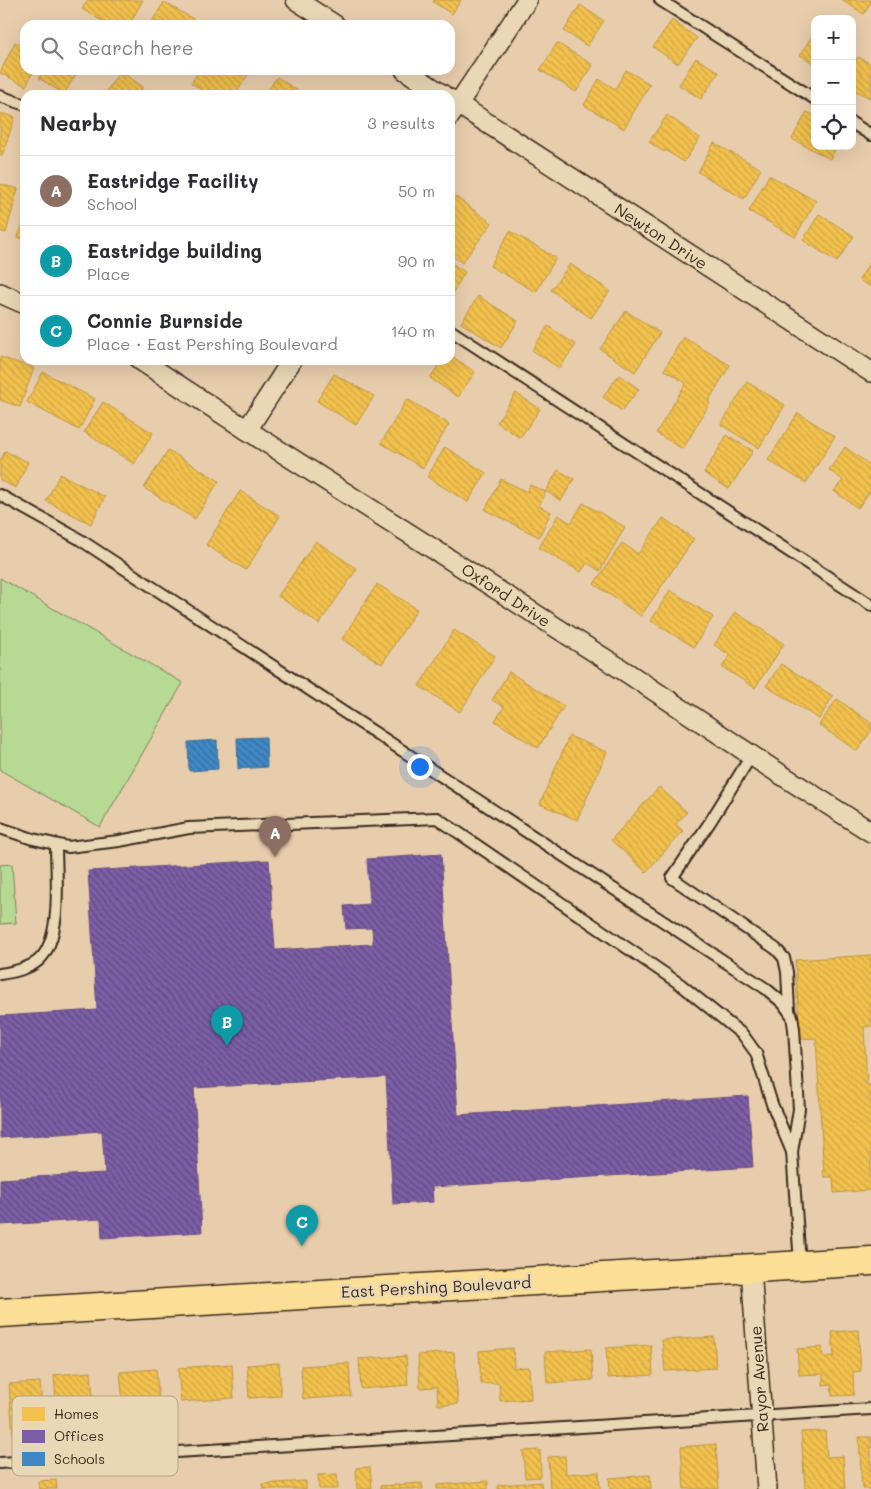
<!DOCTYPE html>
<meta charset="utf-8">
<style>
body{margin:0;font-family:Mali,sans-serif;background:#f2f2f3;color:#2b2b33}
.controls{position:absolute;right:15px;top:15px;display:grid;overflow:hidden;border-radius:10px;box-shadow:0 5px 20px #0002}
.controls button{width:45px;height:45px;display:grid;place-items:center;padding:0;border:0;border-bottom:1px solid #e1e1e2;background:#fff;color:#2b2b33;font:25px sans-serif}
.you{position:absolute;left:419px;top:766px;width:18px;height:18px;margin:-12px;border:4px solid #fff;border-radius:50%;background:#1a73e8;box-shadow:0 0 0 8px #1a73e833}
.badge{display:grid;place-items:center;width:32px;height:32px;border-radius:50%;background:#111827;color:#fff;font-size:16px;font-weight:700}
.pin{position:absolute;translate:-50% -41px;filter:drop-shadow(0 1px 2px #0008)}
.pin::after{content:'';position:absolute;top:26px;width:18px;height:15px;background:inherit;clip-path:polygon(0 0,100% 0,50% 100%)}
.list{margin:0;padding:0;list-style:none}
h2{display:flex;justify-content:space-between;align-items:center;height:65px;margin:0;padding:0 20px;font-size:21px}
h2 small{font-size:16px;font-weight:400;color:#7c7c81}
.list li{display:grid;grid-template-columns:32px 1fr auto;gap:15px;align-items:center;box-sizing:border-box;height:70px;padding:0 20px;border-top:1px solid #e1e1e2}
.list b{display:block;font-size:19px;white-space:nowrap}
.list p{margin:0;font-size:16px;white-space:nowrap;color:#7c7c81}
.list em{font-size:16px;font-style:normal;color:#7c7c81}
.icon{flex:none;width:28px;height:28px;fill:none;stroke:currentColor;stroke-width:2;stroke-linecap:round;stroke-linejoin:round}
.map{position:relative;flex:none;width:871px;height:1489px;overflow:hidden}
.search{position:absolute;background:#fff;box-shadow:0 5px 20px #0002;left:20px;top:20px;width:435px;height:55px;display:flex;align-items:center;gap:12px;box-sizing:border-box;padding:0 18px;border-radius:15px;color:#7c7c81;font-size:19px}
.panel{position:absolute;background:#fff;box-shadow:0 5px 20px #0002;left:20px;top:90px;width:435px;height:275px;border-radius:15px}
.map>svg:first-child{display:block}
.park{fill:#b6d993;stroke:#788258}
.homes{fill:url(#homes-back-hatch);stroke:#bb9440}
.offices{fill:url(#offices-back-hatch);stroke:#684e7e}
.schools{fill:url(#schools-back-hatch);stroke:#3e6c93}
.lines{fill:none;stroke-linecap:round;stroke-linejoin:round}
.service-casing{stroke:#3b2a1e;stroke-width:14}
.minor-casing{stroke:#3b2a1e;stroke-width:22}
.primary-casing{stroke:#3b2a1e;stroke-width:31}
.service{stroke:#e9d7b5;stroke-width:10}
.minor{stroke:#e9d7b5;stroke-width:19}
.primary{stroke:#fbdf96;stroke-width:28}
.labels{text-anchor:middle;stroke-width:5;stroke-linejoin:round;paint-order:stroke}
.street-label{font-size:16px;fill:#3b2a1e;stroke:#e9d7b5}
.key{fill:#e9d7b5;stroke:#b5a388;stroke-width:1}
.key-label{font-size:14px;fill:#3b2a1e}
</style>
<div class="map">
<svg width="871" height="1489" viewBox="0 0 871 1489">
<defs>
<pattern id="homes-back-hatch" width="6" height="6" patternUnits="userSpaceOnUse" patternTransform="scale(1.25)"><rect width="6" height="6" fill="#f2c14e"/><path d="M-1 5l2 2M0 0l6 6M5-1l2 2" fill="none" stroke="#d0a644"/></pattern>
<pattern id="offices-back-hatch" width="6" height="6" patternUnits="userSpaceOnUse" patternTransform="scale(1.25)"><rect width="6" height="6" fill="#7b5ea7"/><path d="M-1 5l2 2M0 0l6 6M5-1l2 2" fill="none" stroke="#614a80"/></pattern>
<pattern id="schools-back-hatch" width="6" height="6" patternUnits="userSpaceOnUse" patternTransform="scale(1.25)"><rect width="6" height="6" fill="#3f88c5"/><path d="M-1 5l2 2M0 0l6 6M5-1l2 2" fill="none" stroke="#366f9f"/></pattern>
</defs>
<rect width="100%" height="100%" fill="#e8cdac"/>
<filter id="ink" filterUnits="userSpaceOnUse"><feTurbulence type="fractalNoise" baseFrequency=".02" numOctaves="2"/><feDisplacementMap in="SourceGraphic" scale="10" xChannelSelector="R" yChannelSelector="G"/><feConvolveMatrix kernelMatrix="1 2 1 2 8 2 1 2 1" color-interpolation-filters="sRGB"/></filter>
<g filter="url(#ink)">
<g class="park">
<polygon points="0,578 183,683 100,827 0,770"/>
<polygon points="12,864 16,923 0,924 0,865"/>
</g>
<g class="homes">
<polygon points="88,0 143,0 129,25 109,25 82,9"/>
<polygon points="434,0 461,0 452,14 433,2"/>
<polygon points="841,0 871,0 871,2 864,14"/>
<polygon points="164,2 203,25 150,25"/>
<polygon points="580,5 604,21 587,46 564,31"/>
<polygon points="672,20 697,38 678,64 653,47"/>
<polygon points="815,31 815,64 800,55"/>
<polygon points="15,42 25,47 25,70 34,70 26,86 0,73"/>
<polygon points="557,43 593,65 576,92 540,70"/>
<polygon points="858,57 871,64 871,96 870,98 852,89 852,67"/>
<polygon points="696,58 719,72 701,99 679,85"/>
<polygon points="44,70 77,70 78,71 64,94 39,78"/>
<polygon points="200,70 251,70 235,95 210,95 191,83"/>
<polygon points="626,70 650,84 624,129 584,105 599,79 615,89"/>
<polygon points="120,71 143,87 138,95 104,95"/>
<polygon points="277,77 304,95 265,95"/>
<polygon points="807,112 815,116 815,146 837,146 830,159 792,139"/>
<polygon points="0,113 15,117 2,156 0,155"/>
<polygon points="667,115 700,138 684,162 665,150 664,152 649,142"/>
<polygon points="714,143 761,169 744,199 698,172"/>
<polygon points="769,175 816,201 795,237 749,211"/>
<polygon points="0,184 18,189 6,233 0,231"/>
<polygon points="453,195 492,223 462,263 450,254 450,199"/>
<polygon points="819,214 854,236 837,262 803,240"/>
<polygon points="25,219 25,240 18,237"/>
<polygon points="510,231 556,258 536,292 490,266"/>
<polygon points="871,260 871,287 859,280"/>
<polygon points="450,262 465,272 450,297"/>
<polygon points="570,264 610,291 591,318 551,290"/>
<polygon points="478,296 518,321 501,348 461,323"/>
<polygon points="626,311 660,333 635,372 600,349"/>
<polygon points="548,326 576,345 559,368 532,350"/>
<polygon points="683,337 730,365 708,402 710,403 683,449 656,433 686,383 664,370"/>
<polygon points="450,355 475,372 458,397 430,378 442,360 450,360"/>
<polygon points="0,357 34,368 20,407 0,400"/>
<polygon points="43,372 95,399 79,430 27,402"/>
<polygon points="334,374 374,396 356,425 317,401"/>
<polygon points="619,375 639,389 622,411 603,397"/>
<polygon points="747,382 785,405 759,448 721,425"/>
<polygon points="516,393 540,409 520,438 497,422"/>
<polygon points="407,399 449,424 423,468 381,443"/>
<polygon points="103,402 153,433 134,464 84,432"/>
<polygon points="798,413 835,436 806,483 768,460"/>
<polygon points="727,435 753,451 729,489 704,473"/>
<polygon points="445,447 486,473 468,502 427,477"/>
<polygon points="845,447 871,466 871,490 858,508 834,491 843,480 829,470"/>
<polygon points="168,450 219,481 195,519 144,488"/>
<polygon points="5,451 28,462 16,488 0,480 0,462"/>
<polygon points="558,470 574,479 561,501 546,491"/>
<polygon points="60,474 105,497 91,524 46,501"/>
<polygon points="501,479 527,492 530,485 546,492 539,506 551,512 539,537 485,510"/>
<polygon points="240,491 280,516 246,570 206,545"/>
<polygon points="583,503 625,527 600,571 587,563 581,572 539,548 558,515 571,523"/>
<polygon points="663,518 694,539 641,616 594,584 622,543 638,554"/>
<polygon points="316,541 357,569 319,624 278,596"/>
<polygon points="377,584 417,609 382,664 342,639"/>
<polygon points="670,590 713,617 694,647 651,621"/>
<polygon points="735,612 784,644 755,688 722,667 730,655 714,645"/>
<polygon points="454,630 495,656 460,712 419,686"/>
<polygon points="781,664 833,696 819,719 766,686"/>
<polygon points="509,672 564,706 538,748 495,721 504,707 492,700"/>
<polygon points="837,699 871,723 871,731 857,751 819,725"/>
<polygon points="569,736 607,752 577,820 540,804"/>
<polygon points="659,787 687,812 676,824 683,831 646,872 611,840"/>
<polygon points="871,955 871,1026 864,1027 867,1085 871,1085 871,1170 870,1170 871,1190 834,1193 833,1177 824,1177 816,1038 800,1039 795,960"/>
<polygon points="858,1330 861,1371 853,1372 854,1395 832,1396 831,1384 823,1385 823,1374 799,1375 797,1349 822,1347 823,1357 834,1356 832,1332"/>
<polygon points="714,1337 716,1368 665,1371 662,1340"/>
<polygon points="651,1345 653,1375 608,1378 606,1348"/>
<polygon points="513,1348 514,1368 529,1367 531,1399 500,1401 499,1383 481,1384 479,1351"/>
<polygon points="591,1349 593,1380 547,1383 545,1352"/>
<polygon points="454,1352 458,1404 438,1405 437,1387 420,1388 418,1355"/>
<polygon points="406,1356 408,1385 361,1389 359,1359"/>
<polygon points="279,1363 281,1396 249,1398 247,1365"/>
<polygon points="349,1363 351,1396 303,1399 301,1366"/>
<polygon points="232,1364 234,1398 181,1402 178,1368"/>
<polygon points="156,1369 159,1402 123,1404 120,1372"/>
<polygon points="91,1372 94,1411 57,1414 54,1375"/>
<polygon points="40,1382 44,1433 13,1435 9,1384"/>
<polygon points="825,1431 827,1457 843,1456 845,1489 805,1489 801,1432"/>
<polygon points="859,1437 871,1437 871,1489 862,1489"/>
<polygon points="716,1444 719,1489 684,1489 681,1447"/>
<polygon points="540,1450 541,1477 525,1478 523,1451"/>
<polygon points="565,1456 566,1474 599,1472 600,1489 550,1489 548,1457"/>
<polygon points="370,1467 372,1489 357,1489 356,1468"/>
<polygon points="337,1474 338,1489 319,1489 318,1475"/>
<polygon points="650,1475 651,1489 610,1489 609,1478"/>
<polygon points="56,1480 57,1489 39,1489 38,1481"/>
<polygon points="306,1481 306,1489 263,1489 262,1484"/>
<polygon points="488,1481 488,1489 437,1489 437,1485"/>
<polygon points="541,1482 542,1489 498,1489 498,1485"/>
<polygon points="422,1483 423,1489 381,1489 380,1486"/>
</g>
<polygon class="offices" points="441,854 458,1115 748,1096 753,1167 432,1187 433,1202 393,1204 386,1077 194,1088 202,1232 102,1238 101,1219 0,1225 0,1179 105,1173 102,1131 0,1138 0,1016 97,1010 88,871 269,860 275,950 373,944 372,928 346,929 344,906 370,904 367,859"/>
<g class="schools">
<polygon points="266,737 267,767 238,769 237,738"/>
<polygon points="217,740 218,769 189,771 188,742"/>
</g>
<g class="lines">
<defs>
<g id="service">
<polyline points="660,0 815,99"/>
<polyline points="0,96 25,105"/>
<polyline points="852,123 871,135"/>
<polyline points="450,330 871,605"/>
<polyline points="0,495 79,539 765,988 783,1003 792,1016 794,1029 799,1109 792,1152"/>
<polyline points="751,756 710,822 672,878 776,949 784,958 787,972 789,1010"/>
<polyline points="0,828 33,839 68,847 119,841 189,828 437,818 680,984 743,1035 756,1053 772,1104 792,1152 800,1264"/>
<path d="M 0,974 C 13,972 29,969 39,960 C 63,938 56,875 56,845"/>
<polyline points="0,1463 871,1409"/>
</g>
<g id="minor">
<polyline points="296,0 335,25"/>
<polyline points="405,70 443,95"/>
<polyline points="450,99 871,372"/>
<polyline points="450,116 527,0"/>
<polyline points="0,293 25,304"/>
<polyline points="140,360 247,430 629,674 763,763 871,832"/>
<polyline points="247,430 292,360"/>
<polyline points="751,1269 767,1489"/>
</g>
<polyline id="primary" points="0,1313 871,1261"/>
</defs>
<use href="#service" class="service-casing"/>
<use href="#minor" class="minor-casing"/>
<use href="#primary" class="primary-casing"/>
<use href="#service" class="service"/>
<use href="#minor" class="minor"/>
<use href="#primary" class="primary"/>
</g>
</g>
<g class="labels">
<g class="street-label">
<text transform="translate(661 236) rotate(33)" y="6">Newton Drive</text>
<text transform="translate(506 595) rotate(33)" y="6">Oxford Drive</text>
<text transform="translate(436 1287) rotate(-3)" y="6">East Pershing Boulevard</text>
<text transform="translate(759 1379) rotate(-94)" y="6">Rayor Avenue</text>
</g>
</g>
<rect x="12" y="1396" width="166" height="80" rx="8" class="key"/>
<rect x="22" y="1407" width="23" height="14" fill="#f2c14e"/>
<rect x="22" y="1430" width="23" height="13" fill="#7b5ea7"/>
<rect x="22" y="1452" width="23" height="14" fill="#3f88c5"/>
<g class="key-label">
<text x="54" y="1419">Homes</text>
<text x="54" y="1441">Offices</text>
<text x="54" y="1464">Schools</text>
</g>
</svg>
<div class="controls">
<button>+</button>
<button>−</button>
<button><svg class="icon" aria-label="locate" viewBox="0 0 24 24"><circle cx="12" cy="12" r="6"/><path d="M12 2v4M12 18v4M2 12h4M18 12h4"/></svg></button>
</div>
<div class="you"></div>
<div class="pin badge" style="left:275px;top:857px;background:#8d6e63">A</div>
<div class="pin badge" style="left:227px;top:1046px;background:#0f9aa8">B</div>
<div class="pin badge" style="left:302px;top:1246px;background:#0f9aa8">C</div>
<div class="search"><svg class="icon" aria-label="search" viewBox="0 0 24 24"><circle cx="10" cy="10" r="6"/><path d="M15 15l6 6"/></svg>Search here</div>
<section class="panel">
<h2>Nearby<small>3 results</small></h2>
<ul class="list">
<li><span class="badge" style="background:#8d6e63">A</span><div><b>Eastridge Facility</b><p>School</p></div><em>50 m</em></li>
<li><span class="badge" style="background:#0f9aa8">B</span><div><b>Eastridge building</b><p>Place</p></div><em>90 m</em></li>
<li><span class="badge" style="background:#0f9aa8">C</span><div><b>Connie Burnside</b><p>Place · East Pershing Boulevard</p></div><em>140 m</em></li>
</ul>
</section>
</div>
